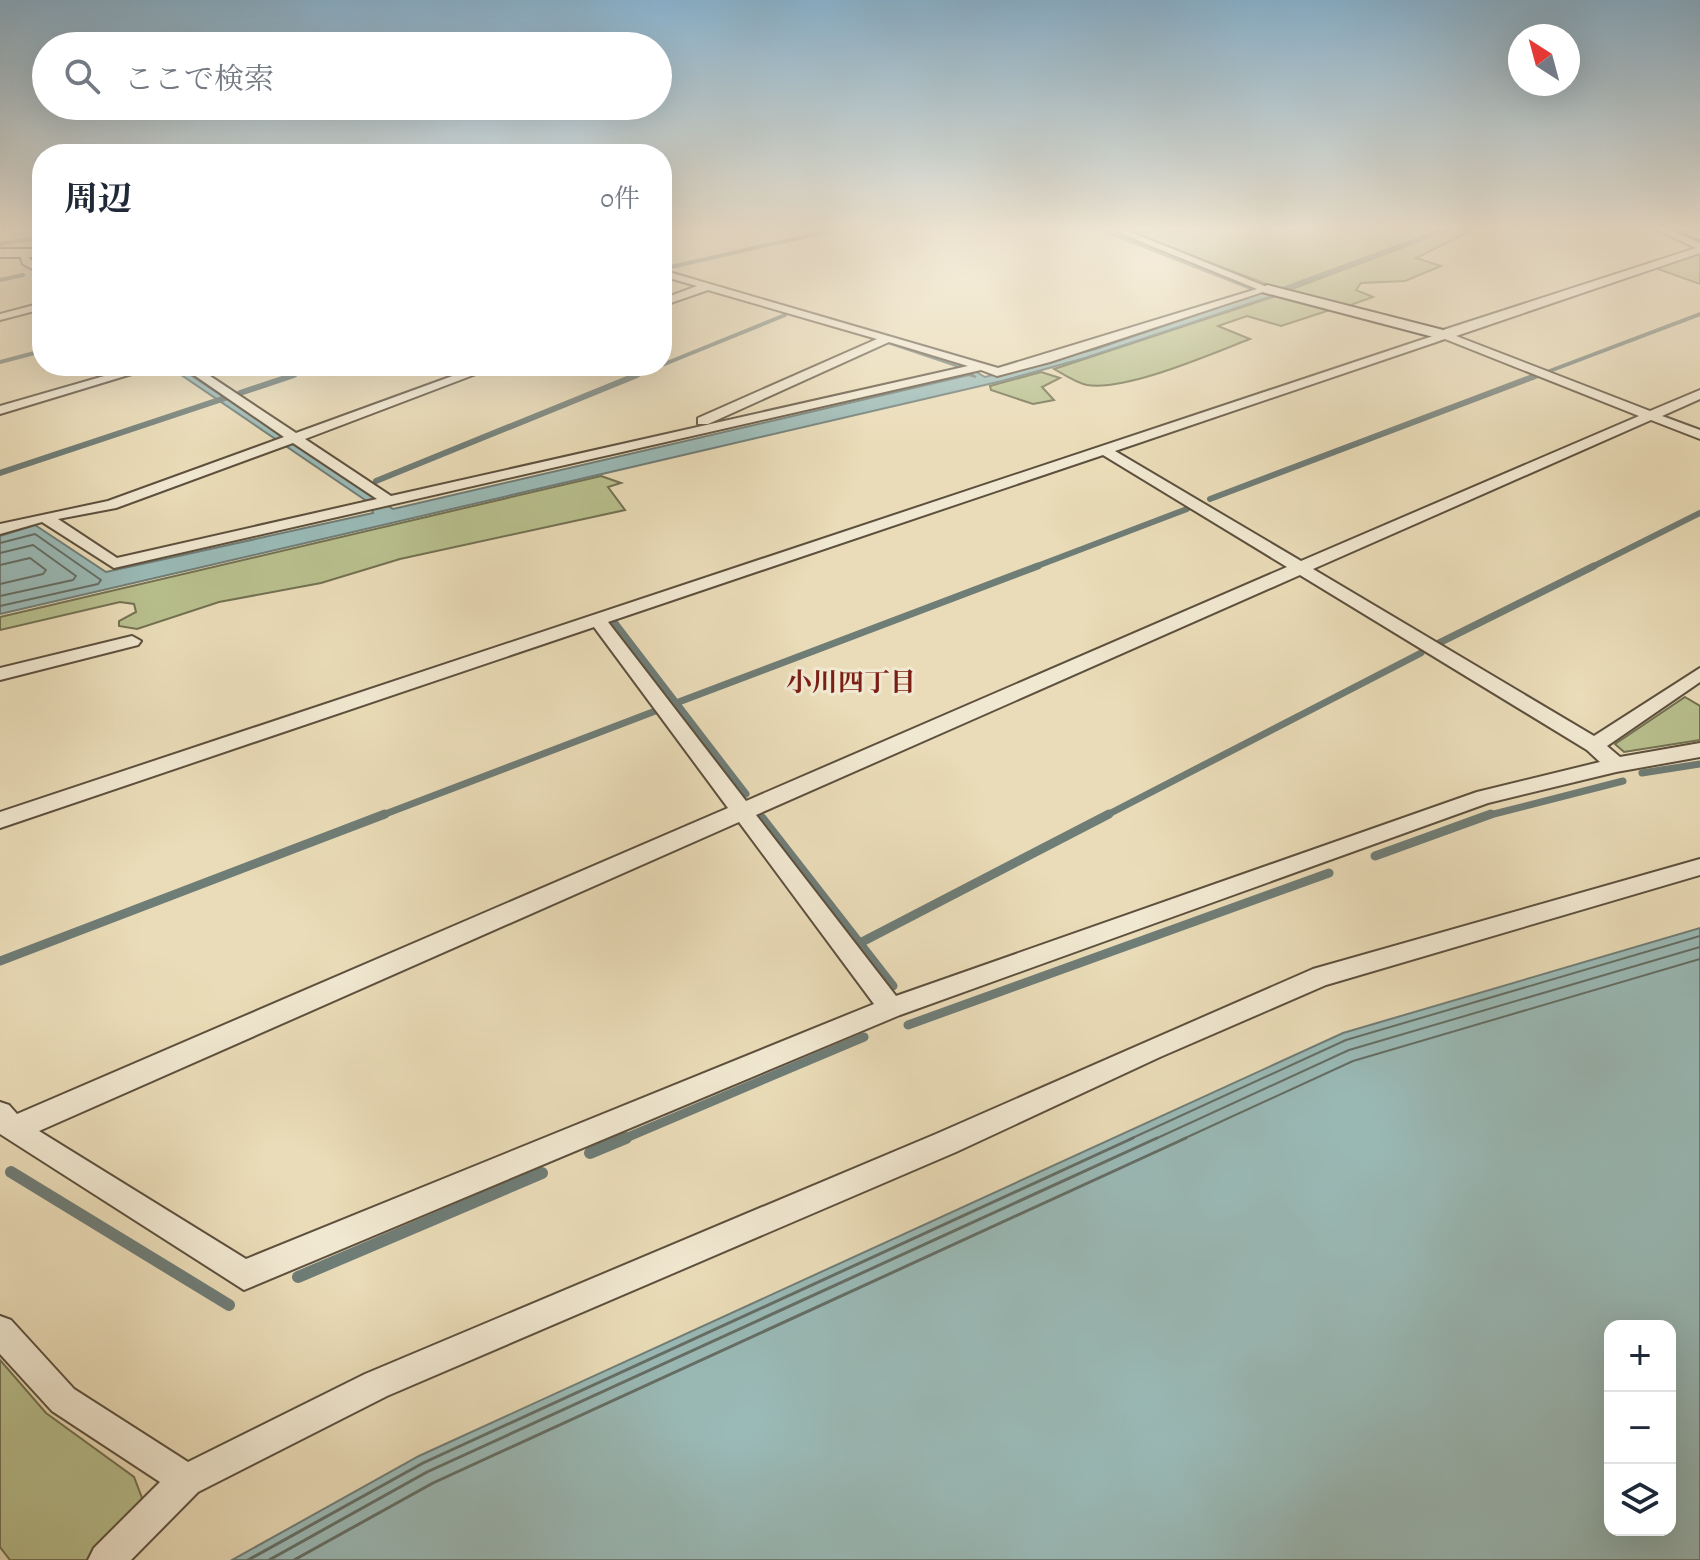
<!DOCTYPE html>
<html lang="ja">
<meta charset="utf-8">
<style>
body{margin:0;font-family:Alegreya,"Noto Serif JP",serif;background:#f2f2f3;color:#1f2937}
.controls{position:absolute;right:24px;bottom:24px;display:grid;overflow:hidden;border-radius:16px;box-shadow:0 8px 32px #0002}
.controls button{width:72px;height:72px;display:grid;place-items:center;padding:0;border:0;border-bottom:2px solid #e0e1e3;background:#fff;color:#1f2937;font:40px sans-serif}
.compass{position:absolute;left:1508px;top:24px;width:72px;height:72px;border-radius:50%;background:#fff;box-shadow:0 8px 32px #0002;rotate:324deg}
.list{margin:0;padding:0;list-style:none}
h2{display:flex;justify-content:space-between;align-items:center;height:104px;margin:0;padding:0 32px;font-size:34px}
h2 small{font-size:26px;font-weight:400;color:#747a83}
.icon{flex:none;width:44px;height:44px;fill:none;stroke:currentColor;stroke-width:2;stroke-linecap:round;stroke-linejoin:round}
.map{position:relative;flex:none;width:1700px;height:1560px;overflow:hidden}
.search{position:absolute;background:#fff;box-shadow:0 8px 32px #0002;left:32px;top:32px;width:640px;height:88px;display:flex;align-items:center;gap:20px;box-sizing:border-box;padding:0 28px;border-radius:44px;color:#747a83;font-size:30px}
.panel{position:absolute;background:#fff;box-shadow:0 8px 32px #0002;left:32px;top:144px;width:640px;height:232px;border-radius:32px}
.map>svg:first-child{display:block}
.green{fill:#b8c08e;stroke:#737152;stroke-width:2}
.water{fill:#9abab7;stroke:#6f7d77;stroke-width:2;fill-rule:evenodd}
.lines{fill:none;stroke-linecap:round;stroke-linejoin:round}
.shore-far1{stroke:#646e66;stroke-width:2}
.shore{stroke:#646e66;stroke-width:3}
.stream-far4{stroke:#6f7d77;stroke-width:4}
.stream-far3{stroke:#6f7d77;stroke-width:6}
.stream-far2{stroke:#6f7d77;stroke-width:7}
.stream-far1{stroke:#6f7d77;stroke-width:9}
.stream{stroke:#6f7d77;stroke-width:12}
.street-casing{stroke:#5d503e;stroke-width:4}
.secondary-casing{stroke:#2e2216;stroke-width:4}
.highway-casing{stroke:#2e2216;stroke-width:4}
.street{fill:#f1e8d1;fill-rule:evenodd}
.secondary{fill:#f1e8d1;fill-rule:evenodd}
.highway{fill:#eadcb8;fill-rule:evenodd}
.labels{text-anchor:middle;stroke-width:6;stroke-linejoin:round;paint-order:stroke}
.neighbourhood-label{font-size:26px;font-weight:bold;fill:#7a1f14;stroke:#f1e8d1}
</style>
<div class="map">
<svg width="1700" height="1560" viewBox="0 0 1700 1560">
<rect width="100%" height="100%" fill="#eadcb8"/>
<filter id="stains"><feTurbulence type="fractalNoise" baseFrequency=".0025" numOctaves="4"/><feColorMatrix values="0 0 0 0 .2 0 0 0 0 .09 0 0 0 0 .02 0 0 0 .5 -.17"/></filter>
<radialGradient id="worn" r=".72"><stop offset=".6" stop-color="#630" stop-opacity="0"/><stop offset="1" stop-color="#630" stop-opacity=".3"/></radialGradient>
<g class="green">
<polygon points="1122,229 1443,229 1280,289"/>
<polygon points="1452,229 1475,229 1416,258 1441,266 1405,281 1361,283 1356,290 1373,297 1348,306 1289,290"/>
<polygon points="1700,252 1700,284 1655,268"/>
<path d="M 1276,296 L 1330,310 L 1281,326 L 1247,316 L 1218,326 L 1250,339 C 1211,354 1127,391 1087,385 C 1076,383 1063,374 1054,369 Z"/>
<polygon points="1041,372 1060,378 1042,387 1054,400 1033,404 991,390 990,386"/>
<polygon points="601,476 621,483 608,487 625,510 400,559 321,583 219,602 137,629 119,626 119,621 136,612 134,604 120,602 0,630 0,617"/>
<polygon points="1685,697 1700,706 1700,740 1624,752 1615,744"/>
<polygon points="0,1360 46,1413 134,1477 142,1498 132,1523 91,1560 10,1560 0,1547"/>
</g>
<g class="water">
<polygon points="1098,229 1278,294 1085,358 1002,381 0,614 0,536 35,525 106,572 373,513 371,504 168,366 177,366 393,509 969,375 976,377 962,368 876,339 662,275 880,337 964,365 985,377 1096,349 1261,293"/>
<path d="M 1700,928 L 1700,1560 L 232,1560 L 419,1456 L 1343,1033 ZM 1670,1326 L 1670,1530 L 1610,1530 L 1610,1326 Z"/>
</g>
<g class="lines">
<g class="shore-far1">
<polyline points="0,543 35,534 101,580 98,584 0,606"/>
<polyline points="0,553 33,545 76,576 73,580 0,596"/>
<polyline points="0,565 30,558 46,570 43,574 0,584"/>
<polyline points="1128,1140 1346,1040 1700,936"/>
<polyline points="1153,1140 1349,1050 1700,947"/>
<polyline points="1181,1140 1353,1061 1700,959"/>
</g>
<g class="shore">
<polyline points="248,1560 423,1463 1133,1138"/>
<polyline points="269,1560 427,1472 1157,1138"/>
<polyline points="294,1560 433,1483 1186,1138"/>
</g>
<g class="stream-far4">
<polyline points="0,244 42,237"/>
<polyline points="662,269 838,229"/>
<polyline points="0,280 23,275"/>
<polyline points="1276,292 1448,229"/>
<polyline points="0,362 42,351"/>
<polyline points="662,365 785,315"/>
<polyline points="1547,372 1700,314"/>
<polyline points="288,377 320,366"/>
<polyline points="632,377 659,366"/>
<polyline points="1533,377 1538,375"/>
</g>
<g class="stream-far3">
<polyline points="240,393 294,375"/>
<polyline points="0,473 225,398"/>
<polyline points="376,481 637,375"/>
<polyline points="1210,499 1538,375"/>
<polyline points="1032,568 1187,509"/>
<polyline points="1590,568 1700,513"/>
</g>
<g class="stream-far2">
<polyline points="614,622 746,794"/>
<polyline points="1439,643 1594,566"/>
<polyline points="676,703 1038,566"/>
<polyline points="1642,773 1700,764"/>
<polyline points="380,816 658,710"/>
<polyline points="1105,816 1421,653"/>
<polyline points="1486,816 1623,781"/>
</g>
<g class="stream-far1">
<polyline points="762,818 893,986"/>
<polyline points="1375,856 1491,814"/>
<polyline points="860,943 1109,814"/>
<polyline points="0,961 385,814"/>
<polyline points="908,1025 1329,873"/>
<polyline points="621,1140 864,1037"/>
</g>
<g class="stream">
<polyline points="590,1153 626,1138"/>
<polyline points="11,1172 229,1305"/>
<polyline points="298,1277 542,1173"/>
</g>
<defs>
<g id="street">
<path d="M 1110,229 L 1123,229 L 1272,289 L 1050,362 L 997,376 L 981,370 L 114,568 L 42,522 L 0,534 L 0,524 L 108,501 L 284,437 L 181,366 L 195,366 L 296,433 L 480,366 L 497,366 L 305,439 L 391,496 L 968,366 L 889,342 L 708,424 L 698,424 L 698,418 L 877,339 L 708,290 L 662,306 L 662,299 L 697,286 L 662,276 L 662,270 L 998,368 L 1257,289 ZM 293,443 L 377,499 L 117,558 L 58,519 L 116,508 Z"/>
<path d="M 1655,229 L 1668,229 L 1700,243 L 1700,253 L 1456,336 L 1650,411 L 1700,390 L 1700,399 L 1662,416 L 1700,430 L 1700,439 L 1651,420 L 1313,569 L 1594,736 L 1700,668 L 1700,682 L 1607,746 L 1620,757 L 1700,743 L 1700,757 L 1616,772 L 1488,803 L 900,1015 L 244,1290 L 0,1134 L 0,1102 L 9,1105 L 17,1114 L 728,808 L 594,627 L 0,828 L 0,812 L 1436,335 L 1437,332 L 1696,248 ZM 1445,339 L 1639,416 L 1301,561 L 1115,451 ZM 1103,455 L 1287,567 L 746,801 L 608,622 ZM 1300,575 L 1587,750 L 1600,762 L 1477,792 L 896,996 L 756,815 ZM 739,822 L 874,1004 L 246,1259 L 39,1131 Z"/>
<polygon points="19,252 25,252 31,260 42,267 42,274 23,264"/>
<polygon points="42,303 42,309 0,320 0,314"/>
<polygon points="139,366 158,366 0,414 0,406"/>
<polygon points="132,636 141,641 138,645 0,680 0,668"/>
<polygon points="1700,859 1700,875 1326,985 1160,1057 956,1152 387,1396 198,1492 131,1560 88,1560 94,1548 160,1482 52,1411 0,1354 0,1316 11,1320 74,1389 188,1462 365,1374 936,1134 1313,969"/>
</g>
<g id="secondary">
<rect x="0" y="249" width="42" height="8"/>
<polygon points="1267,285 1447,331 1449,334 1441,339 1262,292 1260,289"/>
</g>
<polygon id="highway" points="1678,229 1700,229 1700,240"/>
</defs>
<use href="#street" class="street-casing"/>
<use href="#secondary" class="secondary-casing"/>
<use href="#highway" class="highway-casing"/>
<use href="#street" class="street"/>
<use href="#secondary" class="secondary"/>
<use href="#highway" class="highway"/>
</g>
<linearGradient id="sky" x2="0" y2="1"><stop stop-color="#89b6d4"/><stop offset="0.51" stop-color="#f6efdf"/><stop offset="1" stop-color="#f6efdf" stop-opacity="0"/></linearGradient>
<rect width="1700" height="448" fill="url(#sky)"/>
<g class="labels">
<g class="neighbourhood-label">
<text x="851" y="691">小川四丁目</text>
</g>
</g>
<rect width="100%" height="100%" filter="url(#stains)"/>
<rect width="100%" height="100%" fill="url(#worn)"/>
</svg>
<div class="controls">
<button>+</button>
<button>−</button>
<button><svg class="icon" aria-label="layers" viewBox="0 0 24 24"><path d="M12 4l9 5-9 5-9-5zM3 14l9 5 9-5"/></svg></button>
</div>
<svg class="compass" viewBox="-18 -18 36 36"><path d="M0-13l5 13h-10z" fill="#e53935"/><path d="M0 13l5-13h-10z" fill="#747a83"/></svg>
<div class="search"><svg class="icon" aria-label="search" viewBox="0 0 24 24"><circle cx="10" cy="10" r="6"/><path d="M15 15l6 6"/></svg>ここで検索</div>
<section class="panel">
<h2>周辺<small>0件</small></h2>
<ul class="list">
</ul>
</section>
</div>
